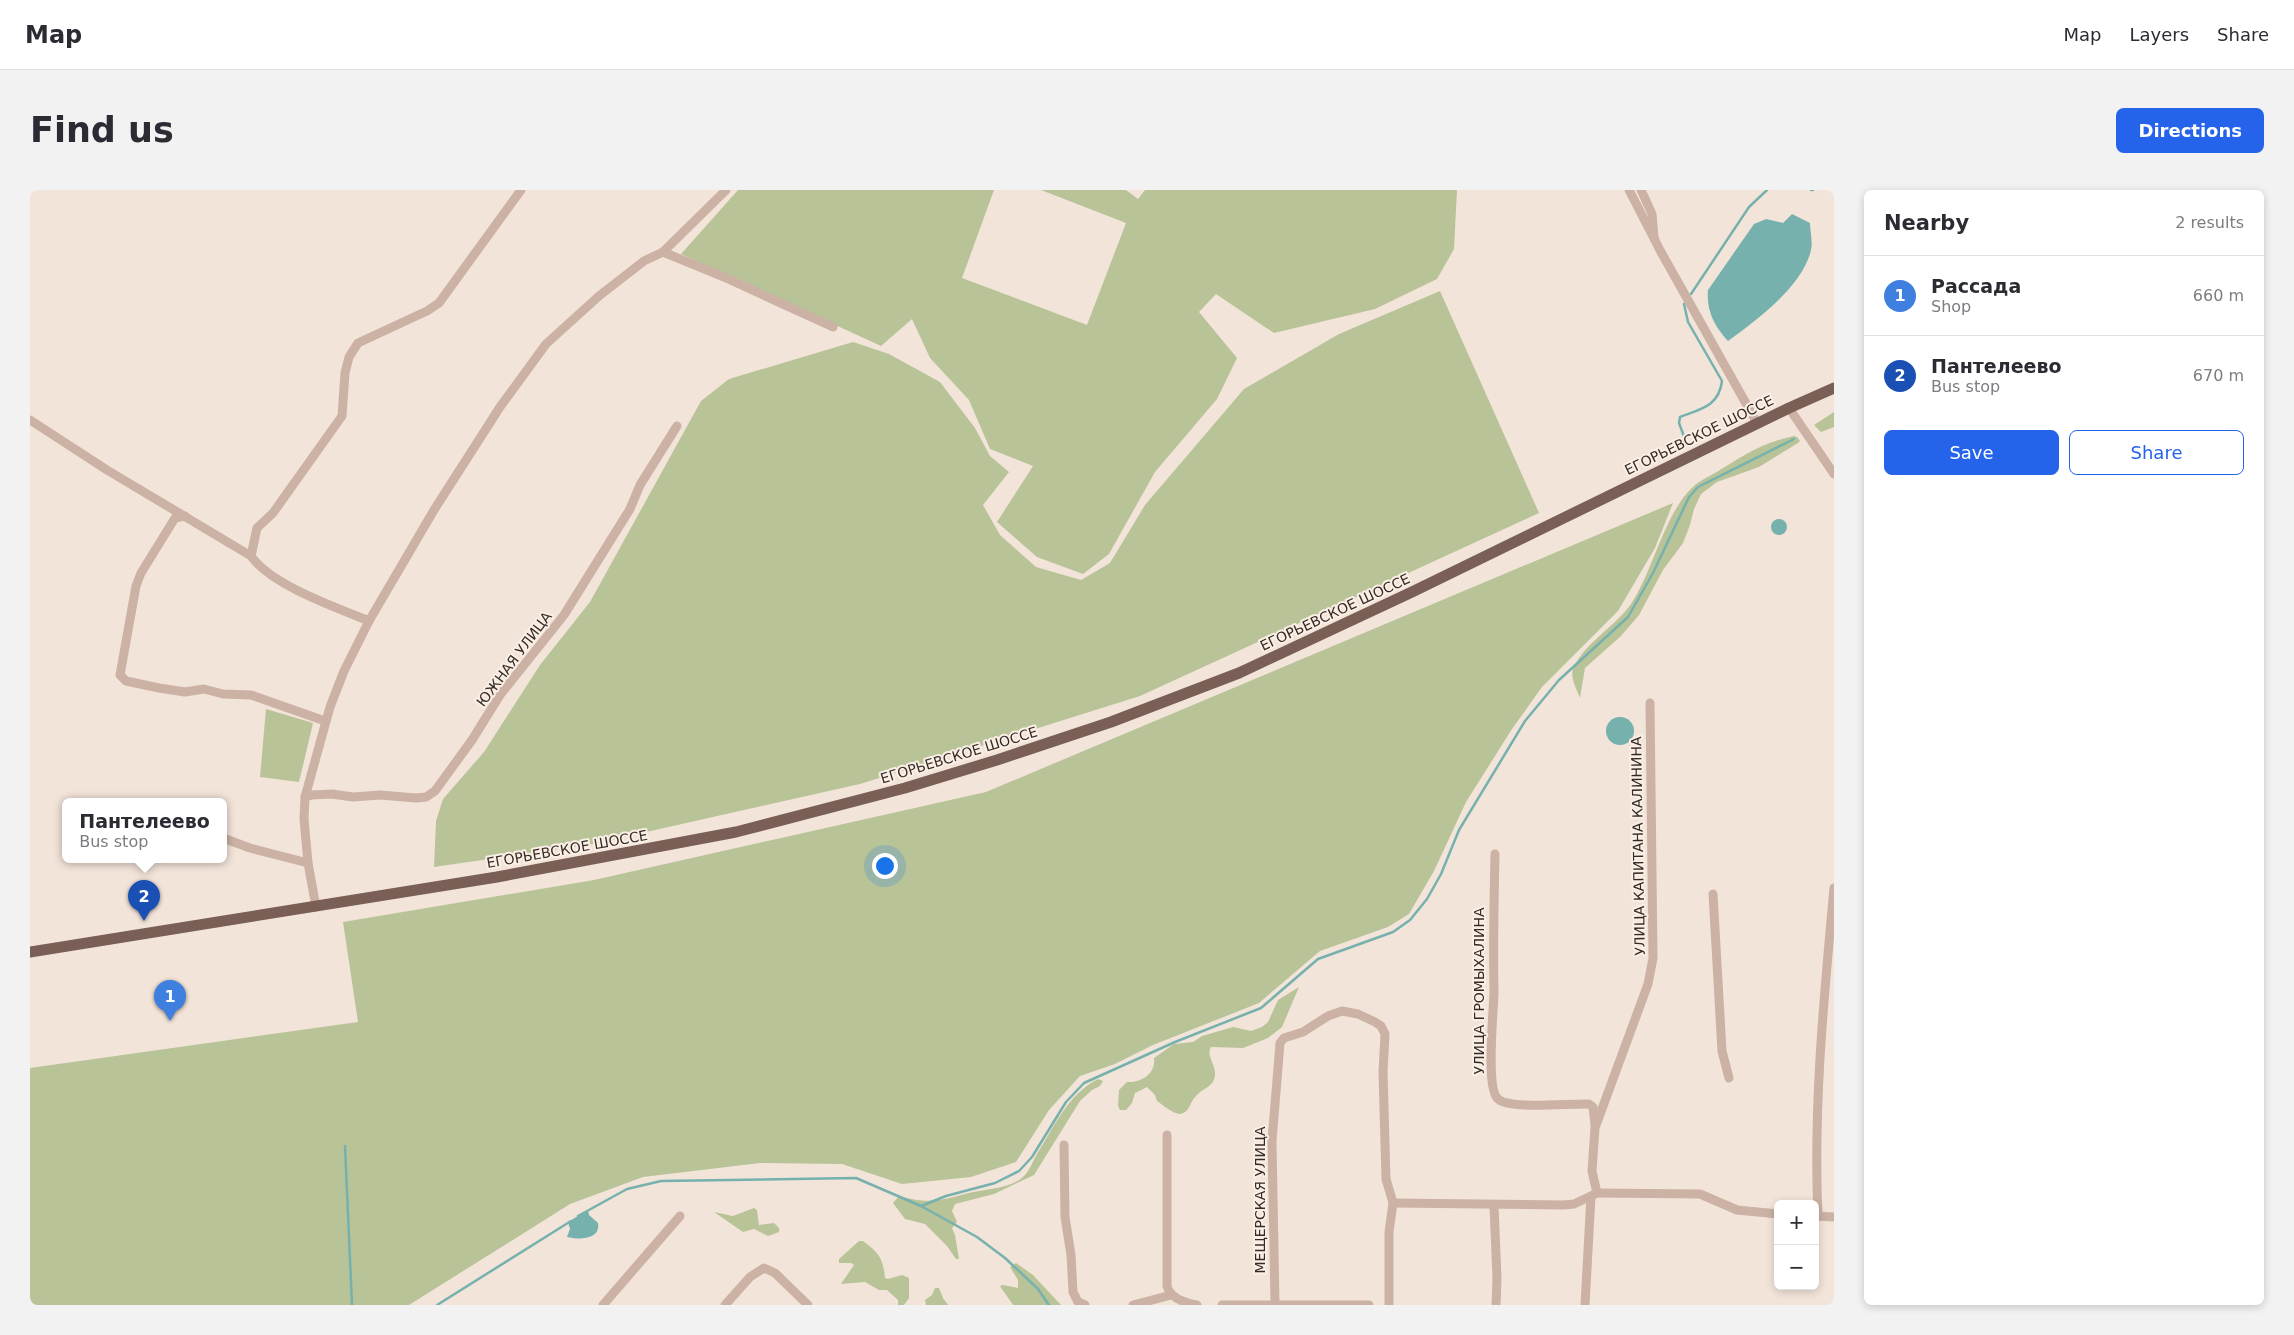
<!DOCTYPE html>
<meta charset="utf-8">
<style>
body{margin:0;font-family:"DejaVu Sans",sans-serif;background:#f2f2f3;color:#2b2b33}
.controls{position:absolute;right:15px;bottom:15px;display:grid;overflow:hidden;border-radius:8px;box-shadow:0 2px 8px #0003}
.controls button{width:45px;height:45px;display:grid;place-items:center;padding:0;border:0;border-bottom:1px solid #e1e1e2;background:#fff;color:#2b2b33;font:25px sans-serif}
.you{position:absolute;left:854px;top:675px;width:18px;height:18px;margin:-12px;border:4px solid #fff;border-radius:50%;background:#1a73e8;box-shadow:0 0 0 8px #1a73e833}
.badge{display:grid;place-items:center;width:32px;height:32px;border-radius:50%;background:#2563eb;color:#fff;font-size:16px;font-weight:700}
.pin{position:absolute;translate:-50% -41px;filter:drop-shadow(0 1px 2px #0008)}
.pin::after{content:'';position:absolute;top:26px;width:18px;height:15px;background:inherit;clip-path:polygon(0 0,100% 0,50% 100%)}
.popup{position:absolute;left:32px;top:608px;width:165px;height:65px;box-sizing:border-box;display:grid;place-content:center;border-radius:8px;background:#fff;filter:drop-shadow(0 1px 4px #0005);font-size:16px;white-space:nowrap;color:#7c7c81}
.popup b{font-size:19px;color:#2b2b33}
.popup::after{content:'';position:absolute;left:50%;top:100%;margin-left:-10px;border:10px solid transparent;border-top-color:#fff}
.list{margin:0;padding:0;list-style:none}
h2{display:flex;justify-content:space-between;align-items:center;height:65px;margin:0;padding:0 20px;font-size:21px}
h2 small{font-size:16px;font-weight:400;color:#7c7c81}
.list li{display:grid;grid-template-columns:32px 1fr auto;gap:15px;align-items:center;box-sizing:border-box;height:80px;padding:0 20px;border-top:1px solid #e1e1e2}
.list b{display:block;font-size:19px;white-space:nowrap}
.list p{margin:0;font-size:16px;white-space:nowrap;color:#7c7c81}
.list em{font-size:16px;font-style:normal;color:#7c7c81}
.actions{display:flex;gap:10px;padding:15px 20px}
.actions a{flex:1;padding:11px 0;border:1px solid #2563eb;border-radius:8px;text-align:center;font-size:18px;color:#2563eb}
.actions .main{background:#2563eb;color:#fff}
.map{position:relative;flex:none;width:1804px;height:1115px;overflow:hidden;border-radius:8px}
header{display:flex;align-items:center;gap:30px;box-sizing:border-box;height:70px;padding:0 25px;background:#fff;border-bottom:1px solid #e1e1e2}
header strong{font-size:24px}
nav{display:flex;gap:28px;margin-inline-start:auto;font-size:18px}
.intro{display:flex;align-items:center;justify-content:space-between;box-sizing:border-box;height:120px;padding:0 30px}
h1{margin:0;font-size:35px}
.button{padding:12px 22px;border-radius:8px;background:#2563eb;color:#fff;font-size:18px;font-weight:700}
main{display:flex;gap:30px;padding:0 30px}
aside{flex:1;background:#fff;border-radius:8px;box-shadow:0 2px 8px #0003}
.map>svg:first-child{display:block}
.green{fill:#b8c398}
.water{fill:#76b1ae}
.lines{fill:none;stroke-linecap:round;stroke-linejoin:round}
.stream{stroke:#76b1ae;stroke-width:2.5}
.minor{stroke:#cbb2a4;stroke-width:9}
.major{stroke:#795f56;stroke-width:11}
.labels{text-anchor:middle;stroke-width:4;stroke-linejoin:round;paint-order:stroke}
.street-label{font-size:14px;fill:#362a26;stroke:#faefe5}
</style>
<header>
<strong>Map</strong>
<nav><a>Map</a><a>Layers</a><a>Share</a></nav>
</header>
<div class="intro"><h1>Find us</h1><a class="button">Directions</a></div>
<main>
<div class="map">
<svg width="1804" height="1115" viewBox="0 0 1804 1115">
<rect width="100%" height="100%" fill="#f3e4d9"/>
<g class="green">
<polygon points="708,0 964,0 932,88 1057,135 1096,33 1011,0 1096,0 1108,9 1115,0 1427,0 1424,59 1407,89 1345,119 1244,143 1186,104 1169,122 1207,168 1187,209 1125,282 1079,364 1053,384 1007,367 967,332 1003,276 960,259 939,210 900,168 882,129 851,156 651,64"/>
<polygon points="1410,101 1509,323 1110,506 830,594 563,654 404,677 406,631 413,609 454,562 510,475 560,412 671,211 699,189 823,152 859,164 910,192 945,238 960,266 979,282 953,315 970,345 1006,377 1051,390 1080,373 1115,315 1214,199 1309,144"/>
<polygon points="1804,222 1804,237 1791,242 1784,235"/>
<path d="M 1764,246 L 1767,247 L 1770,251 L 1768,253 L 1729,277 L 1687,292 L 1671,304 L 1664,319 L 1660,335 L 1653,353 L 1633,380 L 1609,425 L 1591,446 L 1555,478 L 1550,508 C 1547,500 1540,488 1543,479 C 1554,453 1585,437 1601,414 C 1623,381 1635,322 1663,297 C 1669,291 1678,287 1685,283 C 1713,266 1731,253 1764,246 Z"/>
<polygon points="1643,313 1625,358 1588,421 1512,497 1482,539 1436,612 1404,681 1379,724 1358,737 1290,761 1229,813 1123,855 1085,874 1050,886 1019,920 986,972 941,987 872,994 812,974 730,973 613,987 540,1014 379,1115 3,1115 0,1113 0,878 328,832 313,732 564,690 956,602"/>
<polygon points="236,519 283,533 269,592 230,587"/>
<path d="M 1269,797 L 1252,837 L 1238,848 L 1213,858 L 1181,857 C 1176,865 1185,874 1185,883 C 1185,897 1174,897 1166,906 C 1160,911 1160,922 1151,924 C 1144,925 1132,914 1127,911 L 1125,905 L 1117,897 L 1105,903 L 1102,913 L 1096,920 L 1090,920 L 1088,916 L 1089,900 L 1097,892 C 1111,893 1126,884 1124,868 L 1144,854 L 1163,852 L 1172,846 L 1203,837 L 1221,841 L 1232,837 L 1238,832 L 1248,810 Z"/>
<path d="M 1068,889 L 1073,891 L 1070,896 L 1062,900 L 1050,911 L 1004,985 L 964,1004 L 925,1014 L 922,1021 L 927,1032 L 922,1038 L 925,1045 L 929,1069 L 926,1069 L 917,1056 L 895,1034 L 875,1029 L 863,1013 L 869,1006 C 902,1015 911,1010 943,1002 C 958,999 981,998 993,987 C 999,982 1003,971 1007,964 C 1024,937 1038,904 1068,889 Z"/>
<polygon points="724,1018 727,1020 729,1035 744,1033 749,1038 749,1042 738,1046 724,1039 713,1042 684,1022 703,1026"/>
<path d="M 829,1051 L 833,1051 C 849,1063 853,1068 855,1088 L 858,1089 L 872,1085 L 879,1088 L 879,1108 L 874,1115 L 868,1115 L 868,1110 L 857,1100 L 849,1100 L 835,1092 L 811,1094 L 824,1075 L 821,1073 L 809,1073 L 809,1069 Z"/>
<polygon points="986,1073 1003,1085 1031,1115 983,1115 970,1096 973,1095 988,1098 988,1090 980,1077"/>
<polygon points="905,1098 909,1098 913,1108 918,1115 896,1115 895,1110 902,1105"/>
</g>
<g class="water">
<path d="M 1762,24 L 1780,33 C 1780,41 1783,52 1781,60 C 1773,96 1726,131 1698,151 C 1685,137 1676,121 1678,100 L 1724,34 L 1736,29 L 1753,33 Z"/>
<circle cx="1749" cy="337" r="8"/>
<circle cx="1590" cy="541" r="14"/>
<path d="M 558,1020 L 559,1025 L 568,1033 C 571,1050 548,1050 537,1047 L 540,1039 L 538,1032 Z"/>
</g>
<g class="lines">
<g class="stream">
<polyline points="1781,0 1783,0"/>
<polyline points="1661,104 1719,17 1737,0"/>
<path d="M 1654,114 L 1658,132 L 1692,191 C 1689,216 1671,219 1650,227 L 1649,233 L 1655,249"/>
<polyline points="315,956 322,1115"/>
<polyline points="891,1016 916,1006 965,993 989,981 1002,967 1036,912 1054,893 1145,852 1231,818 1288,769 1363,742 1380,730 1397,709 1411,684 1429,640 1495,531 1529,490 1598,427 1623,383 1659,307 1668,297 1764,249"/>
<polyline points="548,1026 597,999 631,991 826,988 891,1016 947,1047 975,1068 1008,1099 1019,1115"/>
<polyline points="407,1115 541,1031"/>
</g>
<g class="minor">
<polyline points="1599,0 1631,62 1727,233"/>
<polyline points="1611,0 1622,24 1624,47"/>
<polyline points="633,62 696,0"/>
<polyline points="1759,218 1804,284"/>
<path d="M 0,230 L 77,280 L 221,366 C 241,395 305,417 339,431"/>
<polyline points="155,326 145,328 111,383 106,396 90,485 96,491 129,498 155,502 174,499 193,504 221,505 295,531"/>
<polyline points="221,366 227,338 243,323 312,226 315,183 319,167 328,153 397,121 409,113 491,0"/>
<polyline points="275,607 282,605 302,604 323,607 350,605 386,608 396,607 405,601 442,550 470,505 534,425 600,319 610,295 647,236"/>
<polyline points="193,648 220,658 278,673"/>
<path d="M 1465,664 C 1464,710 1463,755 1464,801 C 1464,820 1455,898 1468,909 C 1481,920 1540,913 1559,914 L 1563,917 L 1565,935"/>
<polyline points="1683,704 1692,861 1699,888"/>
<polyline points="286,717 278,673 274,629 275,607 300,517 314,481 339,431 404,320 470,217 516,154 569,106 614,71 633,62 694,87 803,137"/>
<path d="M 1137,945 L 1137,1096 C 1140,1109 1156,1113 1167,1115"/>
<polyline points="1034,955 1035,1027 1041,1065 1043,1102 1048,1112 1055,1115"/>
<polyline points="1567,1003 1670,1004 1707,1020 1748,1024"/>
<polyline points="1363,1013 1533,1015 1544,1014 1561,1006"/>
<polyline points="1464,1016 1467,1088 1466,1115"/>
<polyline points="1785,1026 1804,1027"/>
<path d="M 1788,1026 C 1783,917 1794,807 1804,698"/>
<polyline points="1245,1114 1242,951 1250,853 1254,848 1273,842 1298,826 1312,821 1328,824 1345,832 1351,836 1355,844 1353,882 1356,989 1363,1013 1359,1042 1359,1115"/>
<polyline points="573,1115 650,1026"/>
<polyline points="695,1115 720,1087 734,1078 745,1083 778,1115"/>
<polyline points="1103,1115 1141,1105"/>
<polyline points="1192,1115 1339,1115"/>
<polyline points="1555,1115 1561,1006 1567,1003 1562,981 1565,938 1618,794 1623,768 1620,513"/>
</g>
<polyline class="major" points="0,762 467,687 706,642 875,598 967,570 1081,532 1209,483 1382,402 1759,218 1804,198"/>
</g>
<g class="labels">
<g class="street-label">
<text transform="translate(1669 245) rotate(-26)" y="5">ЕГОРЬЕВСКОЕ ШОССЕ</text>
<text transform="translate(1305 422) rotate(-25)" y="5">ЕГОРЬЕВСКОЕ ШОССЕ</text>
<text transform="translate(484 469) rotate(-53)" y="5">ЮЖНАЯ УЛИЦА</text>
<text transform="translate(929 565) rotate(-17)" y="5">ЕГОРЬЕВСКОЕ ШОССЕ</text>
<text transform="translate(1608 656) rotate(-91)" y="5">УЛИЦА КАПИТАНА КАЛИНИНА</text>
<text transform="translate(537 659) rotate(-10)" y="5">ЕГОРЬЕВСКОЕ ШОССЕ</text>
<text transform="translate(1449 801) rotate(-90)" y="5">УЛИЦА ГРОМЫХАЛИНА</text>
<text transform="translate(1230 1010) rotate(-90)" y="5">МЕЩЕРСКАЯ УЛИЦА</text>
</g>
</g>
</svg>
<div class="controls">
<button>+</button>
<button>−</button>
</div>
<div class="you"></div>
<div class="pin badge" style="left:140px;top:831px;background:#3f7fe0">1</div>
<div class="pin badge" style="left:114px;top:731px;background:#1a4fb4">2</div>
<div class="popup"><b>Пантелеево</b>Bus stop</div>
</div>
<aside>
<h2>Nearby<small>2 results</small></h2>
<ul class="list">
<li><span class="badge" style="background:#3f7fe0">1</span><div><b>Рассада</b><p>Shop</p></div><em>660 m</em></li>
<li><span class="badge" style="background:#1a4fb4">2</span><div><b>Пантелеево</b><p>Bus stop</p></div><em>670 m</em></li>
</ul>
<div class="actions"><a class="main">Save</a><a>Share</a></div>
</aside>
</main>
